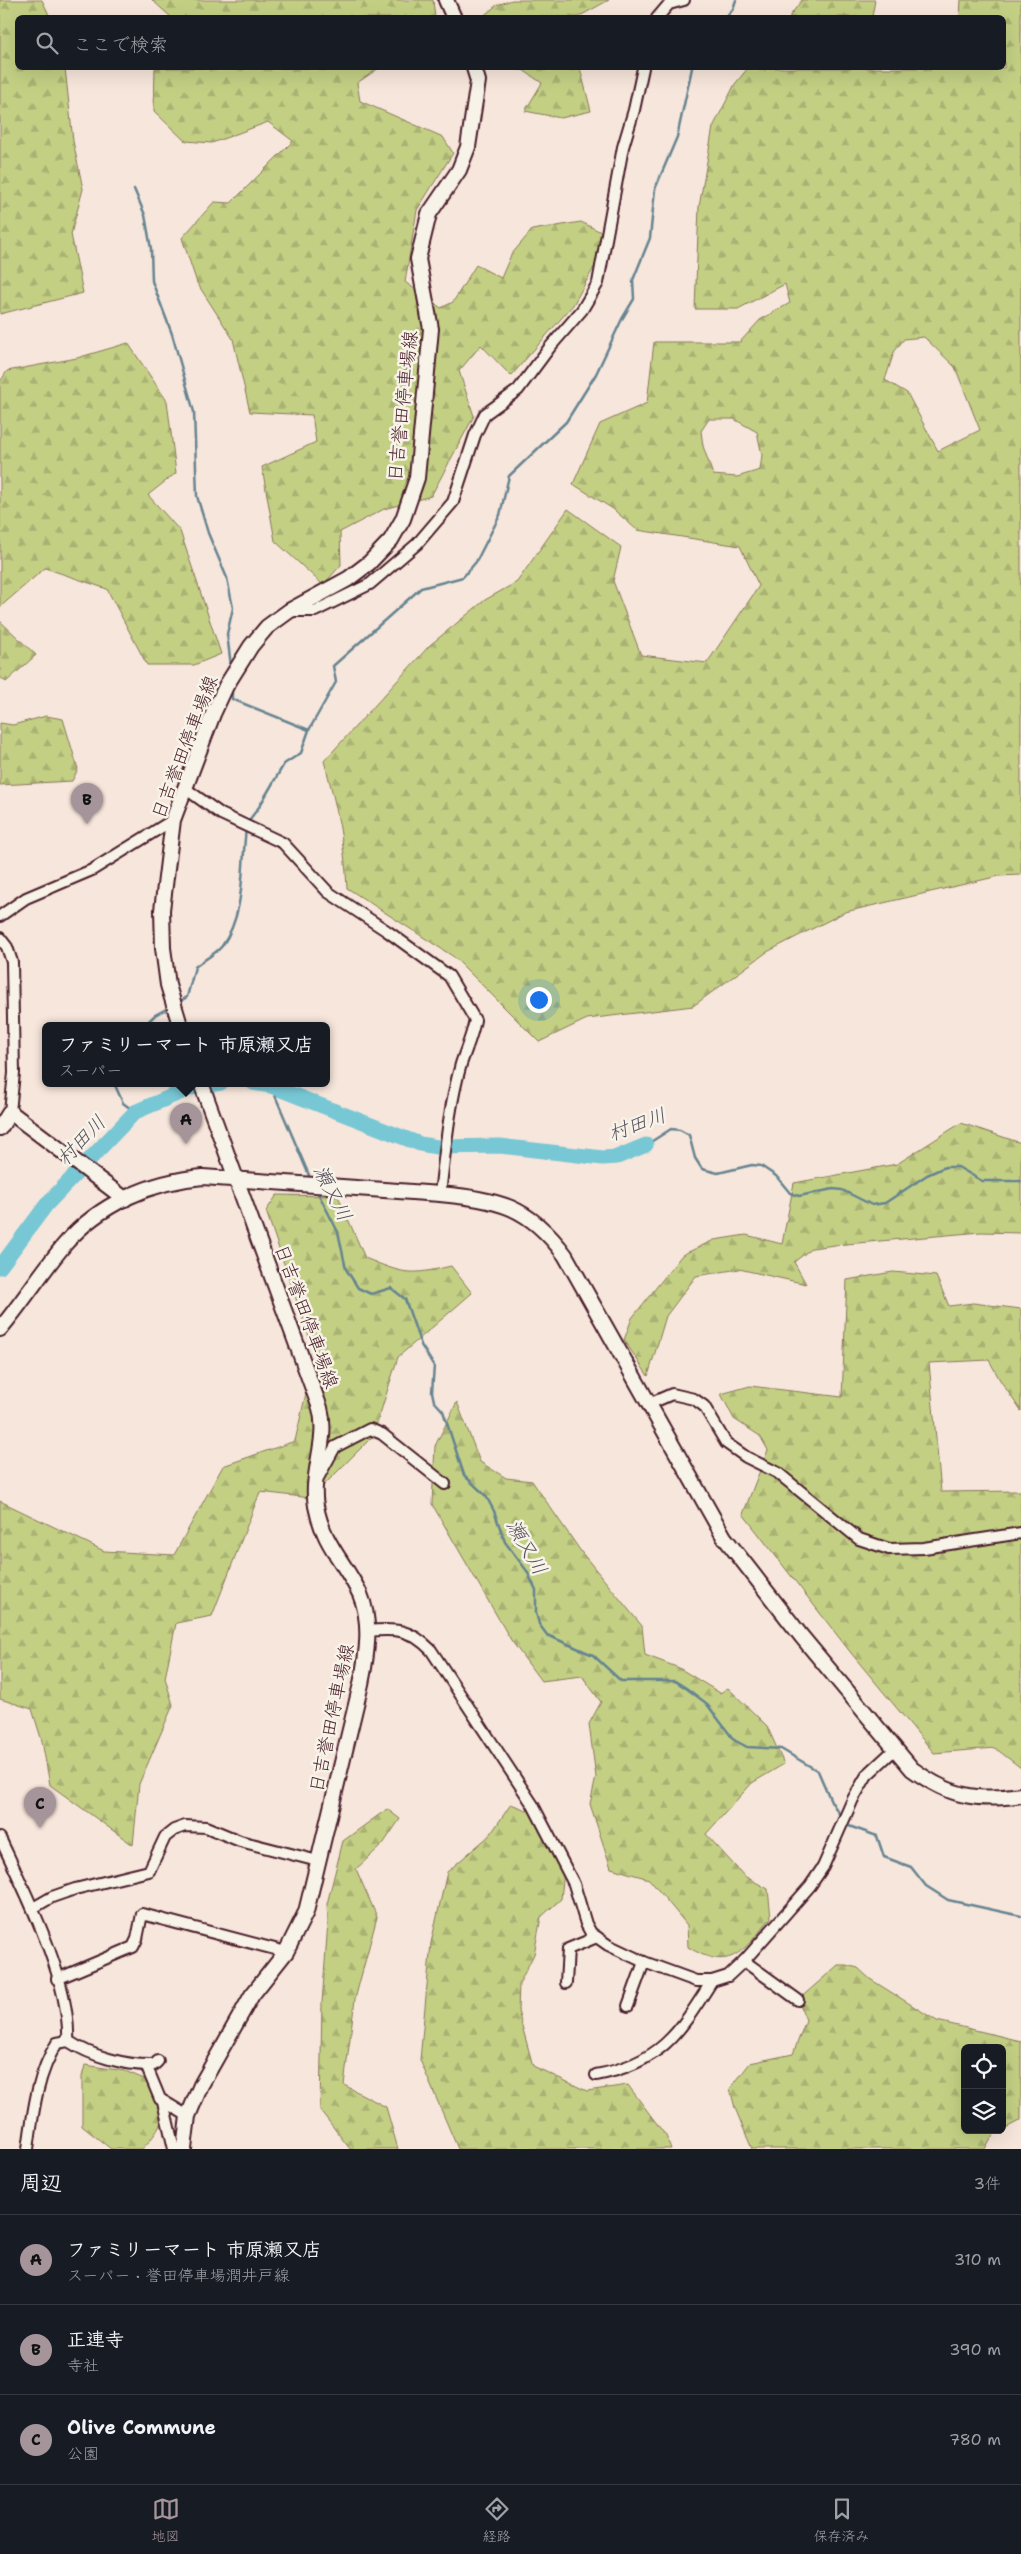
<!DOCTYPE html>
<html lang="ja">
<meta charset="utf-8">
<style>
body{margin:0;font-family:"Shantell Sans","Klee One",sans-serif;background:#242831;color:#f1f3f6}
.controls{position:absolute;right:15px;bottom:15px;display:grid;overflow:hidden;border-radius:8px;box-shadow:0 5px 20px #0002}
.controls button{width:45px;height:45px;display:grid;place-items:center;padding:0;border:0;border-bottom:1px solid #363941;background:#171b24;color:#f1f3f6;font:25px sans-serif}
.you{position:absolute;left:538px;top:999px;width:18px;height:18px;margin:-12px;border:4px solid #fff;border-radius:50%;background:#1a73e8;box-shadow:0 0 0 8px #1a73e833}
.badge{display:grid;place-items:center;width:32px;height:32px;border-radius:50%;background:#a6949b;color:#111;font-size:16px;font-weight:700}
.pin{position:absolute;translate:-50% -41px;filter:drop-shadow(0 1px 2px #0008)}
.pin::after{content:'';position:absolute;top:26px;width:18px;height:15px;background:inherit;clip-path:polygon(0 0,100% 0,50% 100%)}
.popup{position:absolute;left:42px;top:1022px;width:288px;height:65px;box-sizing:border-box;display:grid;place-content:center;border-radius:8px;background:#171b24;filter:drop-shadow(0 1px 4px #0005);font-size:16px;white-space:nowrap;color:#9ea1a6}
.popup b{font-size:19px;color:#f1f3f6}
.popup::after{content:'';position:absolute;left:50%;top:100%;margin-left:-10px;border:10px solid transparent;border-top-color:#171b24}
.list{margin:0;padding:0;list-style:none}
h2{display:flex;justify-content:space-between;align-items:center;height:65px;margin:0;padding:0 20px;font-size:21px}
h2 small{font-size:16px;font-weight:400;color:#9ea1a6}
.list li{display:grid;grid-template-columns:32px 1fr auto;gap:15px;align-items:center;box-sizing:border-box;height:90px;padding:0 20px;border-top:1px solid #363941}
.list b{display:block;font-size:19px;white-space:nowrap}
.list p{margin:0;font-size:16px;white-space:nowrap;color:#9ea1a6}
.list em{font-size:16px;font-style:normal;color:#9ea1a6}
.icon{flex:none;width:28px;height:28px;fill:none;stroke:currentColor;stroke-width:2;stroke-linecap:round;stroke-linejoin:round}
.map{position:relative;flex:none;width:1021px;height:2149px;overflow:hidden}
.search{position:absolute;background:#171b24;box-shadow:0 5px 20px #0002;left:15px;right:15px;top:15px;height:55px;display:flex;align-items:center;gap:12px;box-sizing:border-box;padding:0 18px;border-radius:8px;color:#9ea1a6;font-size:19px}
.sheet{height:335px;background:#171b24}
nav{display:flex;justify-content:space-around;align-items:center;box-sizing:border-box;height:70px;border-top:1px solid #363941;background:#171b24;font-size:14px;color:#9ea1a6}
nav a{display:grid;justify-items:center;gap:2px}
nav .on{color:#a6949b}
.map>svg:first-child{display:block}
.forest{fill:url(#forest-firs);stroke:#867858;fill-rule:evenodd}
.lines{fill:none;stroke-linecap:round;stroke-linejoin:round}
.stream{stroke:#668491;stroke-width:2.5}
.river{stroke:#78c7d5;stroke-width:15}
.street-casing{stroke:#4a1f2b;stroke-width:14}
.secondary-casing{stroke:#4a1f2b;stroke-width:18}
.street{stroke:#f7f3e8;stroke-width:10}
.secondary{stroke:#f7f3e8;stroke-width:14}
.labels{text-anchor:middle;stroke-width:5;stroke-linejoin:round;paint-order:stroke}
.street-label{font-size:19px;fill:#4a1f2b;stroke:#f7f3e8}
.water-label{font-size:20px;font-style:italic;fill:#58515e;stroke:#f7f3e8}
</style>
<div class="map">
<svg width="1021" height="2149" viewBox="0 0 1021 2149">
<defs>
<pattern id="forest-firs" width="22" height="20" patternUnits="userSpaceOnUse" patternTransform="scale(1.25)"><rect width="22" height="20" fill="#c3d084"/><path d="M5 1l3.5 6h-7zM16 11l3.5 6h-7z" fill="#a9b272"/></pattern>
</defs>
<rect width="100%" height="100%" fill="#f7e6db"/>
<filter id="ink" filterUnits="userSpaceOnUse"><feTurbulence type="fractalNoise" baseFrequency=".02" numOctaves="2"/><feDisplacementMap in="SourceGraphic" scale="10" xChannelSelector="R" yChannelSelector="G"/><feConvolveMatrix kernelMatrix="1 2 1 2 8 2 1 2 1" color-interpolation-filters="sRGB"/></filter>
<g filter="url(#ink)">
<g class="forest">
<polygon points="0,0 42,0 50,17 18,18 18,68 65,68 73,141 83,189 71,234 83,293 0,314"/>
<polygon points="152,0 433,0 435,18 172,18"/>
<polygon points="512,0 609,0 578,17 482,17 497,5"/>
<polygon points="802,0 875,0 872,17 789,17"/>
<path d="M 961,0 L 1021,0 L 1021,875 L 999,876 L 845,912 L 767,952 L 693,1006 L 587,1019 L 539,1042 L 454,957 L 347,888 C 345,845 336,803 324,761 L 430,645 L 485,600 L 517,582 L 568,509 L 621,547 L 613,581 L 641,655 L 707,663 L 759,586 L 740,546 L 637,530 L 613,509 L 573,484 L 600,424 L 647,403 L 654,342 L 740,342 L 760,320 L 790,303 L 785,284 L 738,309 L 695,309 L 699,207 L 713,127 L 735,84 L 748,68 L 1004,68 L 1004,18 L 960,17 ZM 924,337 L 955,367 L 980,430 L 938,451 L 907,393 L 885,380 L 894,352 L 904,339 ZM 709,419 L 734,419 L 757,432 L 762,455 L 760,470 L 737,477 L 713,475 L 703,446 L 701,431 Z"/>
<polygon points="155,68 379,68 357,83 360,101 443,137 453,153 417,210 405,282 441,308 453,302 476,265 501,278 511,255 532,230 581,222 611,237 573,305 511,376 481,345 459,371 474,416 431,496 384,509 340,532 341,565 323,585 275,541 262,467 316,442 312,415 250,412 233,339 197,283 182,238 214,202 231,203 293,141 268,122 212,143 185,141 154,111"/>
<polygon points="495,68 580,68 591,111 561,118 525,111 542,83 523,70"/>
<polygon points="128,343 167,401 176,473 148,495 180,531 221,654 194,665 147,665 107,589 45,568 0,607 0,382 7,371 77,358"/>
<polygon points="0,621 36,655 6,682 0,677"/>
<polygon points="46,716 63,719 78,769 72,781 0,785 0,723 13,725"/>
<polygon points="961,1123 1021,1143 1021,1233 981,1232 835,1245 812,1248 794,1262 806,1284 739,1269 696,1276 666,1316 648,1376 624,1340 632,1318 682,1255 714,1240 746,1235 782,1244 794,1183 897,1164"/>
<path d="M 277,1195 L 338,1196 L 365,1258 C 404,1274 409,1276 451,1266 L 472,1293 L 398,1357 L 373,1436 L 311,1498 L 260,1492 L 212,1616 L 176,1623 L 165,1678 L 173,1705 L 139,1784 L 133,1845 L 50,1785 L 42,1741 L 32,1709 L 0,1699 L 0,1501 L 104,1551 L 174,1555 L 223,1466 L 295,1441 L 315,1354 L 266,1211 Z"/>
<polygon points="893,1272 936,1276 949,1306 973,1303 1021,1309 1021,1411 1000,1380 989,1360 929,1363 941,1492 1021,1491 1021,1768 995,1748 934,1753 851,1653 743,1514 768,1450 760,1436 734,1419 721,1394 750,1386 842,1397 847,1280"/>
<path d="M 457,1402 L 480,1462 L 506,1478 L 532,1481 L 582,1553 L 642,1626 L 645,1655 L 679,1668 L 720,1693 L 728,1688 L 767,1726 L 784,1764 L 752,1783 L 706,1834 L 744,1876 L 768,1889 L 771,1918 C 743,1950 732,1974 688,1947 L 687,1925 L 649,1879 L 611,1868 L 590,1804 L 596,1777 L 589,1724 L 601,1702 L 582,1676 L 541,1681 L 511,1640 L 432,1504 L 435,1446 Z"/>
<polygon points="511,1804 542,1816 564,1871 561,1899 541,1917 534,1954 519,1984 518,2011 533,2066 587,2091 628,2085 666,2136 671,2149 458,2149 420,2060 431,1943 447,1872 490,1835"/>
<polygon points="387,1809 400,1819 383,1844 356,1869 377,1917 355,1999 344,2085 386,2107 398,2149 350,2149 320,2110 322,2003 328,1922 327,1904 343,1841"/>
<polygon points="838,1965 846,1965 858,1968 870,1979 937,2021 1021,2041 1021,2120 1002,2130 1002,2048 965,2048 965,2130 1002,2130 992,2136 985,2149 752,2149 735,2108 730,2089 750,2063 793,2054 806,2020 798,2000"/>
<path d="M 85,2065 L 125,2071 L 161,2086 C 166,2117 164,2126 142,2149 L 111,2149 L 82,2126 L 82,2077 Z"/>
</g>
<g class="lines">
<g class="stream">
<polyline points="726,18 733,9 736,0"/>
<polyline points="134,189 145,215 151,249 152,281 172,334 194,412 197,496 208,533 227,578 233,608 227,634 231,666"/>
<polyline points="232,686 232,699 309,730"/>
<polyline points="247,823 259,807 284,764 301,753 309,730 336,682 333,666 421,588 463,577 476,562 500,515 509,476 566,422 596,374 622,319 634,299 633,280 650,238 655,189 677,137 692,68"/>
<path d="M 179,1002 L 187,997 L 195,967 C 203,960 217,953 222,946 C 246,912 241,867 246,829"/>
<polyline points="145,1025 155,1015 170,1007"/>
<polyline points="114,1083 123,1103 135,1112"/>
<polyline points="271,1086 311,1180"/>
<polyline points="646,1145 671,1129 680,1130 689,1135 695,1158 702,1169 718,1173 752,1165 761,1166 776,1176 790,1193 799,1196 833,1189 842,1190 872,1205 885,1203 927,1175 945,1167 958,1167 982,1181 1021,1181"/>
<polyline points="317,1191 338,1232 346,1269 358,1288 371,1294 391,1288 405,1299 421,1345 434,1366 432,1392 434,1401 443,1411 464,1475 486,1496 494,1511 505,1542 527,1571 536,1590 536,1613 539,1624 547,1635 593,1655 621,1681 675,1681 686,1688 706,1703 734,1740 747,1747 781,1749 818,1771 831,1801 842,1818"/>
<polyline points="846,1825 877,1836 884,1857 911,1867 926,1886 948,1900 1021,1916"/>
</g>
<g class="river">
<polyline points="253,1083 271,1086 420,1144 437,1147 500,1146 603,1158 617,1157 646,1145"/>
<polyline points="0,1267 47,1204 135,1112 191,1088 221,1083"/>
</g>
<defs>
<g id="street">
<polyline points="657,18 669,4 684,0"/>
<polyline points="291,611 315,611 370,584 417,544 453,502 475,435 485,414 518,390 550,347 582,310 598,283 623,147 634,110 643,68"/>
<path d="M 186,789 L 221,814 L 283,843 L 328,892 L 387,931 L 449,976 L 475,1020 C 472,1036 466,1049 461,1064 C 449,1106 445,1152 440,1194"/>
<polyline points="0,916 26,898 92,870 173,820"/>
<polyline points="0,938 7,947 12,962 14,1073 10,1112"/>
<polyline points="649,1404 672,1394 694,1399 704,1406 726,1443 746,1457 778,1473 859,1539 889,1549 924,1548 1021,1533"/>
<polyline points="318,1478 335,1447 370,1429 382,1434 445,1484"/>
<path d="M 367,1631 C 396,1628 410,1629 431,1650 L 533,1805 L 574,1884 L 586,1924 L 591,1933 L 608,1945 L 644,1962 L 696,1981 L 712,1981 L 728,1976 L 744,1961 L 810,1886 L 823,1867 L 853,1799 L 867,1775 L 895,1749"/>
<path d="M 0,1838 C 25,1892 71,1981 68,2041"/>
<polyline points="33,1908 52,1897 75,1889 149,1871 165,1837 174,1830 185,1826 206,1827 240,1841 318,1861"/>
<polyline points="744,1961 798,2000"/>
<polyline points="57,1979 133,1947 137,1939 142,1914 286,1952"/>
<polyline points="566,1983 568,1949 597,1937"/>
<polyline points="628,2006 644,1962"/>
<polyline points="146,2065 160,2099 188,2116"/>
<path d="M 596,2075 C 661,2063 679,2033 712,1981"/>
<polyline points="163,2102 174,2149"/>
<path d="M 28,2149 C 33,2113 37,2074 57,2043 L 68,2041 C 91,2056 126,2066 154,2065 L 158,2061"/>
</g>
<g id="secondary">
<polyline points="446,0 454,18"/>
<polyline points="180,1025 168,985 163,948 162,910 173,820 213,714 226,686 251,646 267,627 289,611 348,579 369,563 391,540 403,519 417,478 431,329 418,259 429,214 459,170 468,147 478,81 474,68"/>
<polyline points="0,1128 10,1112 125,1199"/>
<path d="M 0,1329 C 23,1302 42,1271 65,1244 C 99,1204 152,1181 203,1177 L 440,1194 C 499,1200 528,1205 565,1255 L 724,1537 L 802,1637 L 912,1769 C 949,1796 976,1802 1021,1795"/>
<path d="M 184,2149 L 188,2116 L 201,2085 L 252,1995 L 286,1952 L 306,1912 L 361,1684 C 367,1655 372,1622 360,1594 C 344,1561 323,1544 316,1506 C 310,1473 329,1440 320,1408 L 201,1083"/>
</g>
</defs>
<use href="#street" class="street-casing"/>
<use href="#secondary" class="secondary-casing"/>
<use href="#street" class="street"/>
<use href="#secondary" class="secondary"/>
</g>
</g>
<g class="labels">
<g class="street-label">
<text transform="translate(402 406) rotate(-84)" y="7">日吉誉田停車場線</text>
<text transform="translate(184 747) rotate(-69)" y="7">日吉誉田停車場線</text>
<text transform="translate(307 1316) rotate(70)" y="7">日吉誉田停車場線</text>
<text transform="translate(331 1718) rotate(-78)" y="7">日吉誉田停車場線</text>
</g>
<g class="water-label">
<text transform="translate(637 1124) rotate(-20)" y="7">村田川</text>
<text transform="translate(81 1140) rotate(-46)" y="7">村田川</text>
<text transform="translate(333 1193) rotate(63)" y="7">瀬又川</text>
<text transform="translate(527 1547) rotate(60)" y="7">瀬又川</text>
</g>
</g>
</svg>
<div class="controls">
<button><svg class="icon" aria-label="locate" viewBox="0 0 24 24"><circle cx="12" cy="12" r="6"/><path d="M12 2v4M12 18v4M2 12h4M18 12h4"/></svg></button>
<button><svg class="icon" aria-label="layers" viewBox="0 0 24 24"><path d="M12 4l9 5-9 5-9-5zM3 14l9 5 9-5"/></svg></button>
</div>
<div class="you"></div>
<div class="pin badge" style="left:186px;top:1144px">A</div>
<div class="popup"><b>ファミリーマート 市原瀬又店</b>スーパー</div>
<div class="pin badge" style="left:87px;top:824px">B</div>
<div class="pin badge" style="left:40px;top:1828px">C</div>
<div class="search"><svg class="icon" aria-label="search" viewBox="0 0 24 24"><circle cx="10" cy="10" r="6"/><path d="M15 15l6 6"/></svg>ここで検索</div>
</div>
<section class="sheet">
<h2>周辺<small>3件</small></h2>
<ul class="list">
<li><span class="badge">A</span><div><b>ファミリーマート 市原瀬又店</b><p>スーパー · 誉田停車場潤井戸線</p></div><em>310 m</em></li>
<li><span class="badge">B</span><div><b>正連寺</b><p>寺社</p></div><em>390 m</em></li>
<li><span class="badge">C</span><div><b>Olive Commune</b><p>公園</p></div><em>780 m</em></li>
</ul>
</section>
<nav>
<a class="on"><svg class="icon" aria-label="map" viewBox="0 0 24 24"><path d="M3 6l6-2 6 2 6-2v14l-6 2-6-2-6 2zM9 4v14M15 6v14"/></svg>地図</a>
<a><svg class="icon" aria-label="directions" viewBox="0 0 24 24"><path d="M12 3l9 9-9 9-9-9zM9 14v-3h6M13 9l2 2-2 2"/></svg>経路</a>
<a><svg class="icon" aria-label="saved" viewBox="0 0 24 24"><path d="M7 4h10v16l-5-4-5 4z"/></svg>保存済み</a>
</nav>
